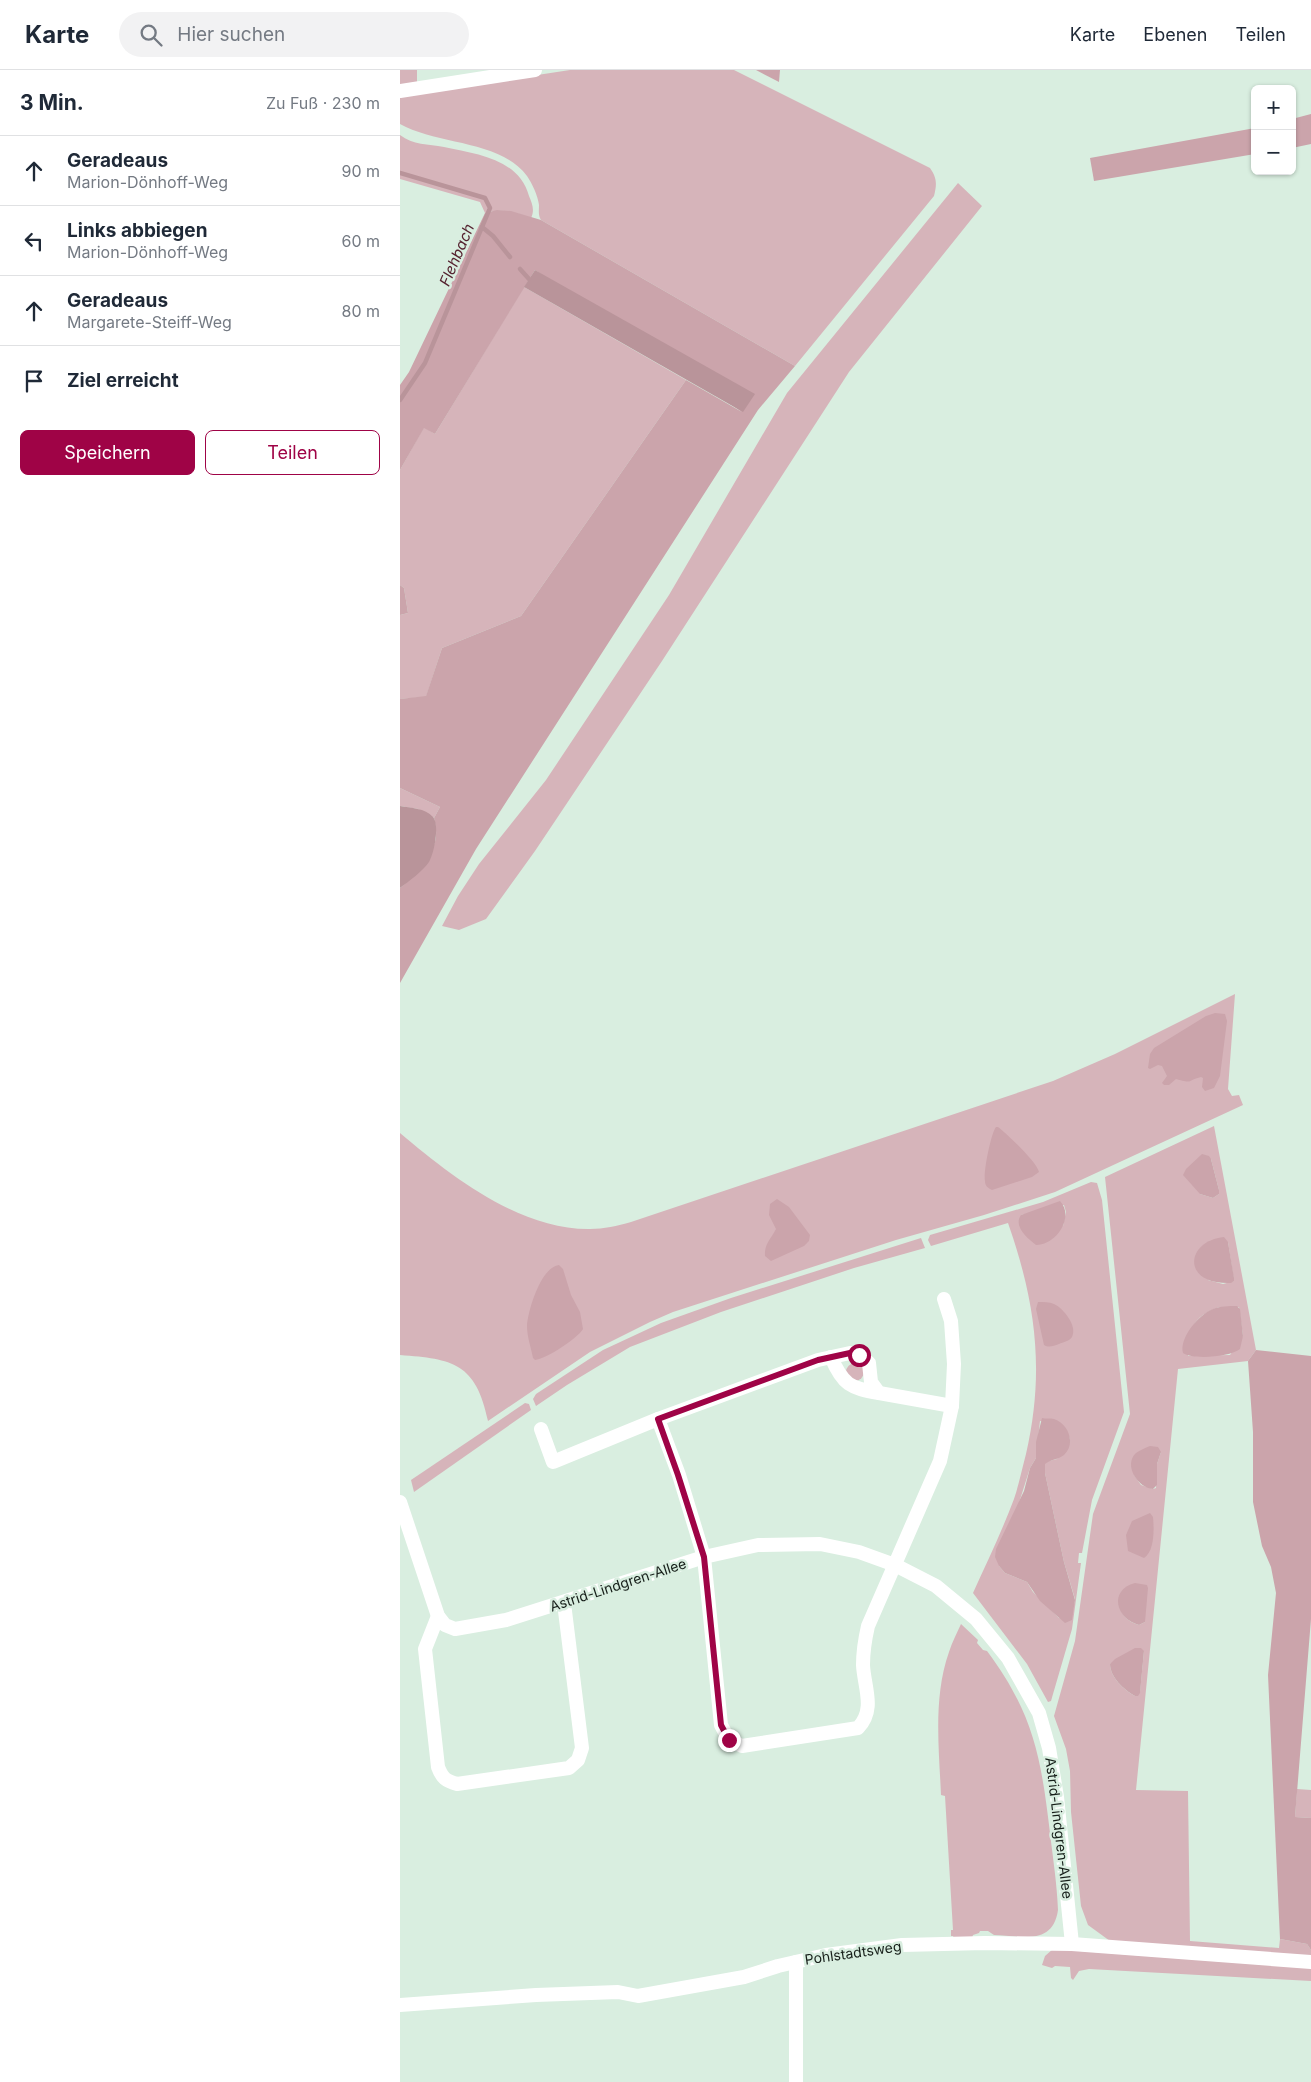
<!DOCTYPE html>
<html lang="de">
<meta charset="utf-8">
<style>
body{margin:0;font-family:Inter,sans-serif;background:#f2f2f3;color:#1f2937}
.controls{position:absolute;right:15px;top:15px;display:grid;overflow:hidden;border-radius:8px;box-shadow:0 1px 4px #0004}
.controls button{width:45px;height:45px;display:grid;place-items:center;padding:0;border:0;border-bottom:1px solid #e0e1e3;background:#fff;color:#1f2937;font:25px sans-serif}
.stop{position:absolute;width:15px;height:15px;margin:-11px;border:4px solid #9f0346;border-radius:50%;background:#fff}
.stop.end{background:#9f0346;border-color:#fff;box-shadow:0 1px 5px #0008}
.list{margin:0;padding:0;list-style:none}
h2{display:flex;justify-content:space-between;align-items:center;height:65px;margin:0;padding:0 20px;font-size:21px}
h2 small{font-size:16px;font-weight:400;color:#747a83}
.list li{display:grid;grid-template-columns:32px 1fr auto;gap:15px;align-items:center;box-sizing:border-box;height:70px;padding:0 20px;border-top:1px solid #e0e1e3}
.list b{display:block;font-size:19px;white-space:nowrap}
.list p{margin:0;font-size:16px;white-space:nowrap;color:#747a83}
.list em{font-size:16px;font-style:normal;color:#747a83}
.actions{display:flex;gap:10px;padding:15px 20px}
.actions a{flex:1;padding:11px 0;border:1px solid #9f0346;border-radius:8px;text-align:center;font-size:18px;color:#9f0346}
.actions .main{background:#9f0346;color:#fff}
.icon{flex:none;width:28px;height:28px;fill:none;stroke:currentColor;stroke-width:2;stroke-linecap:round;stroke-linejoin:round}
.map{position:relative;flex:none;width:911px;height:2012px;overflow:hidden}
header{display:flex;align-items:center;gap:30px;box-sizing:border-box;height:70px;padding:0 25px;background:#fff;border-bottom:1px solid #e0e1e3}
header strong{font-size:24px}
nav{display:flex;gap:28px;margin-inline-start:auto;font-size:18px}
.search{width:350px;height:45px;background:#f2f2f3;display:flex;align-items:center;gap:12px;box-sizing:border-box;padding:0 18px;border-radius:28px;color:#747a83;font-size:19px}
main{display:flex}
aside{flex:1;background:#fff}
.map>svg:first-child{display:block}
.green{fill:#d6b4ba;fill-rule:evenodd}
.forest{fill:#cba4ab}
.water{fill:#b9949a}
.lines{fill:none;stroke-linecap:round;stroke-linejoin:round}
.stream{stroke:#b9949a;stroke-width:4.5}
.minor{stroke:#fff;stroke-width:14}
.route{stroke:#9f0346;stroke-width:6}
.labels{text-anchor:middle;stroke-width:5;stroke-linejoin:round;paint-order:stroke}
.street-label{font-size:14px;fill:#161e19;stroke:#d9eee0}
.water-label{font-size:15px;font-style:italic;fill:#552330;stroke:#d9eee0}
</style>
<header>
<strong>Karte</strong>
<div class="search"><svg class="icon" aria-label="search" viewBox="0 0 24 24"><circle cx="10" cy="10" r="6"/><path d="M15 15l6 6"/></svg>Hier suchen</div>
<nav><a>Karte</a><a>Ebenen</a><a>Teilen</a></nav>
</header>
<main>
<aside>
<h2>3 Min.<small>Zu Fuß · 230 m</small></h2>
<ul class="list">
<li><svg class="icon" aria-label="ahead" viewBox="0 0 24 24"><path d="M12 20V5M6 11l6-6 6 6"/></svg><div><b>Geradeaus</b><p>Marion-Dönhoff-Weg</p></div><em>90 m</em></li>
<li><svg class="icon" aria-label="left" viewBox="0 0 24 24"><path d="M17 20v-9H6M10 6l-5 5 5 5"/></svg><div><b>Links abbiegen</b><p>Marion-Dönhoff-Weg</p></div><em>60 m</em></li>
<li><svg class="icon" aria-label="ahead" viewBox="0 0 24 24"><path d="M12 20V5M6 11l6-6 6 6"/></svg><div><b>Geradeaus</b><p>Margarete-Steiff-Weg</p></div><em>80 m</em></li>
<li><svg class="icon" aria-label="arrive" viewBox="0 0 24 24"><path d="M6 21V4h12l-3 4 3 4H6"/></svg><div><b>Ziel erreicht</b></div></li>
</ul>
<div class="actions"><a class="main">Speichern</a><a>Teilen</a></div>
</aside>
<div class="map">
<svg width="911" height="2012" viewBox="0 0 911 2012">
<rect width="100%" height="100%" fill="#d9eee0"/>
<g class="green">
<polygon points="0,0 17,0 17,12 0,15"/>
<path d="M 170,0 L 334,0 L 530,98 C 537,108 537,114 534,126 L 395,296 L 141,150 C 138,145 139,141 139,135 C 138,126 132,113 127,106 C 101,70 37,75 0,54 L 0,26 Z"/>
<path d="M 0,65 C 13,75 28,74 44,77 C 77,84 119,89 129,126 C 132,133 135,140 131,148 C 114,142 102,138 85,143 L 80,132 L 0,109 Z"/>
<polygon points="558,113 582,136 449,302 262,591 135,781 86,849 59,860 42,856 58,826 79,794 146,710 269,525 387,323"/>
<polygon points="124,217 286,310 121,546 42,578 26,627 0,629 0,545 8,543 4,518 0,515 0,400 24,357 35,364"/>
<polygon points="0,718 40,737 34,748 18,739 0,736"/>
<path d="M 835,924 L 828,1019 L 832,1026 L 839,1025 L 843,1035 L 655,1122 L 584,1145 L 496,1170 L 273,1242 L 250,1252 L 190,1282 L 88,1351 C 76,1293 53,1289 0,1285 L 0,1063 C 51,1106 120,1160 190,1159 C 204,1159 217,1156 231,1152 L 653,1011 L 715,984 Z"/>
<path d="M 814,1056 L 856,1280 L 848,1291 L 778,1299 L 736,1720 L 788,1721 L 790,1871 L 879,1878 L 880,1869 L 907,1874 L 911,1880 L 911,1887 L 710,1871 L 688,1855 L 681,1836 L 671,1742 L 670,1701 L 666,1679 L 654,1646 L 675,1571 L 693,1444 L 730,1344 L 705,1107 ZM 811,1089 L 819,1120 L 819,1124 L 813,1128 L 800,1124 ZM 828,1172 L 834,1211 L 823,1214 L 808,1210 ZM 819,1237 L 839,1237 L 843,1266 L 830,1285 L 788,1286 C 790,1258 791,1248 819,1237 ZM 761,1382 L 757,1394 L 756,1418 L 753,1419 L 741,1415 L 734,1405 ZM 722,1521 L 745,1547 L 745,1552 L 739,1555 C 723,1551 715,1536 722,1521 ZM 744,1581 L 740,1622 L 735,1626 C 724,1620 710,1607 710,1594 Z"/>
<path d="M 691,1112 L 697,1113 L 702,1130 L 724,1342 L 692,1430 L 682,1483 L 679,1483 L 678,1493 L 681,1493 L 672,1559 L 653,1624 L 651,1631 L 648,1632 L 627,1594 L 573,1523 C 587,1492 602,1461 614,1429 C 619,1414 622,1399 626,1384 C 645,1301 636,1233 608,1153 L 531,1176 L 528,1170 L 530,1165 L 643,1132 ZM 664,1135 L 666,1142 L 663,1156 L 621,1145 ZM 640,1351 C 656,1354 665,1352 670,1369 L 657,1389 L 649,1391 L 645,1393 L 645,1403 L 664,1492 L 675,1529 L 671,1550 L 659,1548 L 633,1522 L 627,1512 L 605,1503 L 599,1496 L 630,1398 L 636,1388 Z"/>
<polygon points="521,1168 525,1178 454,1198 321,1242 230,1277 167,1315 136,1336 133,1329 136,1324 203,1280 261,1253 331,1228"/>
<circle cx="455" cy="1302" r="9"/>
<polygon points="125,1333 129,1334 131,1340 14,1422 11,1410"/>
<path d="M 561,1554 L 578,1570 L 577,1573 L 583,1580 L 587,1581 C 634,1644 641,1688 650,1763 C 653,1789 657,1814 658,1840 C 653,1876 621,1866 594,1865 L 588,1861 L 580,1861 L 579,1863 L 573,1865 L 572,1868 L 554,1869 L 553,1866 L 551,1866 L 551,1860 L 553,1860 L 545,1726 L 541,1725 C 539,1679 533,1627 549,1582 C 552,1572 557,1563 561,1554 Z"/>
<polygon points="897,1719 911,1720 911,1748 895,1747"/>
<polygon points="653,1879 911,1898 911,1911 689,1899 679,1901 673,1910 671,1908 670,1897 655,1896 652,1898 642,1895 645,1886"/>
</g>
<g class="forest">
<polygon points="356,0 380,0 379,12"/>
<polygon points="911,44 911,74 892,78 892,49"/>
<polygon points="855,58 855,84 694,111 690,88"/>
<path d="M 97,140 L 111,141 L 141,150 L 395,296 L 358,340 L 76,779 L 0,913 L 0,818 C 12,809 30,786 35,772 C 37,764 36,756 34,748 L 40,737 L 0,718 L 0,629 L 26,626 L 42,578 L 121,546 L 286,310 L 342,342 L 135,200 L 35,364 L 24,358 L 0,400 L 0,315 L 9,302 L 85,143 Z"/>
<polygon points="0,515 4,518 8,543 0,545"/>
<path d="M 815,943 L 825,944 L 827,951 L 820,1006 L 814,1018 L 805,1021 L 802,1017 L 803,1008 L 801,1007 C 785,1011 795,1014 776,1009 L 769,1015 L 764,1015 L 762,1013 L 767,1006 L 762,996 L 758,995 L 750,999 L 748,998 L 750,984 L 754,978 L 806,946 Z"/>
<path d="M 596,1057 L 598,1057 C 607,1064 637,1092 639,1102 L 632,1107 L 592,1120 C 588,1118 585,1116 585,1111 C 583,1103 591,1063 596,1057 Z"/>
<polygon points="802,1084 809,1086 811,1089 819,1120 819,1124 813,1128 800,1124 783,1105 786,1099"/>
<path d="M 377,1129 L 389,1137 L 410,1165 L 409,1171 L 404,1176 L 371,1191 L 365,1186 C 364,1174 371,1169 376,1159 L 369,1145 L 370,1134 Z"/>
<path d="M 660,1131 C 675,1147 656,1175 636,1175 C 627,1168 613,1156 621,1145 Z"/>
<path d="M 824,1167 L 828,1172 L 834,1208 L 834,1211 L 831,1213 C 781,1215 785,1171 824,1167 Z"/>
<path d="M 159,1195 L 163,1199 L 171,1225 L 180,1242 L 183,1259 C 178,1268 146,1289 135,1290 L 133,1288 C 131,1277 127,1267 127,1256 C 128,1240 141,1197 159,1195 Z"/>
<path d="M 638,1232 C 644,1232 649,1232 654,1234 C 663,1238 678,1256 672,1267 C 670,1271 663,1272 659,1274 C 653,1276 649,1278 644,1275 L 636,1239 Z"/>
<path d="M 837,1236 L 840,1239 L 843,1266 L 840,1279 C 830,1287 793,1290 783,1283 C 779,1268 799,1244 813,1239 C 820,1236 829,1236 837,1236 Z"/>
<polygon points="856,1280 911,1286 911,1549 895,1747 911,1748 911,1880 907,1874 880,1869 868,1605 876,1523 871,1497 862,1476 853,1432 853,1362 848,1291"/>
<path d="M 642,1348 C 645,1349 650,1348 654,1349 C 669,1354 676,1374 664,1385 C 658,1390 651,1389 645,1394 L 645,1403 L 664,1492 L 675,1530 L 672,1550 L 665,1553 L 640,1531 L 627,1512 L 605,1503 L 599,1496 L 595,1487 L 596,1479 L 624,1421 L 630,1398 L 636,1388 L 636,1372 Z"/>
<path d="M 750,1376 L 758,1377 L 761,1382 L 757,1394 L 757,1415 L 753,1419 C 738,1418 723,1395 736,1383 C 740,1380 745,1378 750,1376 Z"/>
<path d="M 750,1443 L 753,1447 C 754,1458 755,1481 744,1488 L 728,1481 L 726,1465 L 732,1451 Z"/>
<path d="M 735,1513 L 747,1515 L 748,1518 L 745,1552 L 739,1555 C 716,1549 708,1520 735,1513 Z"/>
<path d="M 735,1578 L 741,1578 L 744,1581 L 740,1623 L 738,1626 L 735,1626 C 724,1620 710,1607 710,1594 L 715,1589 Z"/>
</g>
<g class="water">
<polygon points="135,200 355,324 343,342 124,217"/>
<path d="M 0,736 C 11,738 25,738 33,747 C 40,755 34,784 29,792 C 22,802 9,811 0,818 Z"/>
</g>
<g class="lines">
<g class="stream">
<polyline points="0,103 85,128 90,138 25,293 0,330"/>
<polyline points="82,157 93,166 110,187"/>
<polyline points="120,199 129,209"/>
</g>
<g class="minor">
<polyline points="0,21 135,0"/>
<path d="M 431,1287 C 443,1315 450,1318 479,1323"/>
<path d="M 258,1349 L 279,1405 L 304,1487 L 321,1655 L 329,1670 L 342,1676 L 458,1658 C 476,1639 464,1617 463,1595 C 463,1581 465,1569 468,1556 L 540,1391 L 552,1336 L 554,1294 L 551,1251 L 544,1229"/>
<polyline points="141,1359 153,1392 258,1349 418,1290 450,1283 459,1285 469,1293 471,1312 479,1323 552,1336"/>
<polyline points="0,1432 38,1546 45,1555 55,1559 106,1550 304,1487 358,1475 420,1474 459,1482 495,1495 536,1516 576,1549 608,1588 639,1643 649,1678 657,1727 672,1874"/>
<path d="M 38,1546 L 25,1579 L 38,1697 C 42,1708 46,1711 57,1714 L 169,1698 L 178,1690 L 182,1678 L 164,1533"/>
<polyline points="396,1892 396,2012"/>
<polyline points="0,1935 136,1925 218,1922 238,1926 344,1907 378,1896 426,1885 502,1875 585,1873 672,1874 911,1892"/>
</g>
</g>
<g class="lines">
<polyline class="route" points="329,1670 321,1655 304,1487 278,1405 258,1349 418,1290 450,1283 459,1285"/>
</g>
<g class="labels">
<g class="street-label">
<text transform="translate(218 1515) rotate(-18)" y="5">Astrid-Lindgren-Allee</text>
<text transform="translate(659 1758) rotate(83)" y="5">Astrid-Lindgren-Allee</text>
<text transform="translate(453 1883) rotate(-8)" y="5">Pohlstadtsweg</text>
</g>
<g class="water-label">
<text transform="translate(57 185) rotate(-67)" y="5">Flehbach</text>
</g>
</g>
</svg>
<div class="controls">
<button>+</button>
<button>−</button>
</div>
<div class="stop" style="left:459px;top:1285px"></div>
<div class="stop end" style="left:329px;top:1670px"></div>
</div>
</main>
